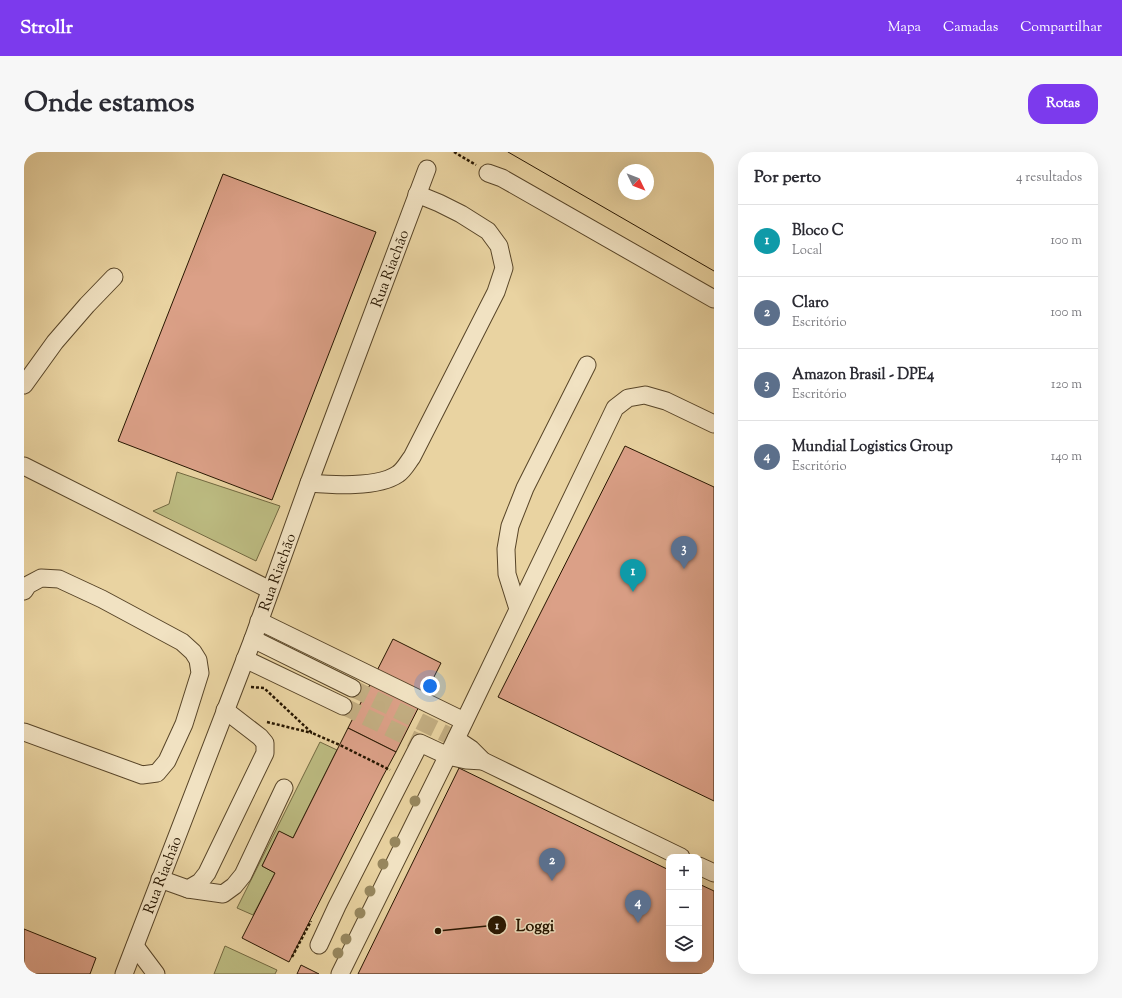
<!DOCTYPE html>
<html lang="pt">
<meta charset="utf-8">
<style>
body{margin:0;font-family:"Sorts Mill Goudy",serif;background:#f7f7f7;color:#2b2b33}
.controls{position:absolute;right:12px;bottom:12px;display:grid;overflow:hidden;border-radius:8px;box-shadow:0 4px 16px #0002}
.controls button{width:36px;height:36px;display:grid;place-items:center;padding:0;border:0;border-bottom:1px solid #e1e1e2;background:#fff;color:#2b2b33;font:20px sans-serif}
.compass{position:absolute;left:594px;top:12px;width:36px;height:36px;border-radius:50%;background:#fff;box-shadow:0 4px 16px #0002;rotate:133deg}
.you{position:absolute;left:406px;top:534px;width:14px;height:14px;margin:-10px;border:3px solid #fff;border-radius:50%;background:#1a73e8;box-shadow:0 0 0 6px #1a73e833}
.badge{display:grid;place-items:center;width:26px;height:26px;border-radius:50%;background:#7c3aed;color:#fff;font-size:13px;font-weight:700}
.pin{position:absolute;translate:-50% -33px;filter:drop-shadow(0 1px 2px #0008)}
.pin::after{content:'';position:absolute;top:21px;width:14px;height:12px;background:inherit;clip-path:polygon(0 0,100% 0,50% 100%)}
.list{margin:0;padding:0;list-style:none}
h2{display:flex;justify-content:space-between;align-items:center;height:52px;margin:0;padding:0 16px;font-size:17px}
h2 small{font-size:13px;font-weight:400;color:#7c7c81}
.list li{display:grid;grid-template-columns:26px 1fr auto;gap:12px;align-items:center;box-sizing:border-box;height:72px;padding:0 16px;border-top:1px solid #e1e1e2}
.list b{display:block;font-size:15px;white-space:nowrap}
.list p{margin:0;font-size:13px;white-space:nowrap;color:#7c7c81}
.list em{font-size:13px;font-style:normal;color:#7c7c81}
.icon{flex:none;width:22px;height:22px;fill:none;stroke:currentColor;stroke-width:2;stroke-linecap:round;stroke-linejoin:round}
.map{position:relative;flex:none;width:690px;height:822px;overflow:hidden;border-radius:16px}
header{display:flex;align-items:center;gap:24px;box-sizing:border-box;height:56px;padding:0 20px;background:#7c3aed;color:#fff}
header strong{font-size:19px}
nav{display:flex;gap:22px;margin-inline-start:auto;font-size:14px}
.intro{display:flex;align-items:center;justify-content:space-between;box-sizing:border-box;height:96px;padding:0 24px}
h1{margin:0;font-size:28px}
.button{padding:10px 18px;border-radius:16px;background:#7c3aed;color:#fff;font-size:14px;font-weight:700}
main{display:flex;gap:24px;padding:0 24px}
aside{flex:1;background:#fff;border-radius:16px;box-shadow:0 4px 16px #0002}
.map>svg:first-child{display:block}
.green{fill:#bcbb81;stroke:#726840}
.building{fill:#dba087;stroke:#271600}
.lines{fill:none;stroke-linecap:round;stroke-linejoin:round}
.minor-tunnel{stroke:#c2ad81;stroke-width:17;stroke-dasharray:17 8;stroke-linecap:butt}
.minor-casing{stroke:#584528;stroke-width:19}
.path{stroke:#271600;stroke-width:2.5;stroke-dasharray:3 2;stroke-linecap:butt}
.minor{stroke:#f1e2c2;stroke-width:17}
.tram{stroke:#271600;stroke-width:1}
.tree{fill:#97875e}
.labels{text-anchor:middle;stroke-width:3;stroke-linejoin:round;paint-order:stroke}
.street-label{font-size:15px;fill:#271600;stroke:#f1e2c2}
.leader{fill:none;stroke:#271600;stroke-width:1.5}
.callout-dot{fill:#271600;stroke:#f1e2c2;stroke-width:1.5}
.mark-label{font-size:12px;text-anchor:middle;font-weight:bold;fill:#fff}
.callout-label{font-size:16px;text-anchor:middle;font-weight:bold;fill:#271600;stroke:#f1e2c2;stroke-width:3;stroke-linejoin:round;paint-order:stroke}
</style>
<header>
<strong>Strollr</strong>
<nav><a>Mapa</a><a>Camadas</a><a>Compartilhar</a></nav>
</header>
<div class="intro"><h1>Onde estamos</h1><a class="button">Rotas</a></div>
<main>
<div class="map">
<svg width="690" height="822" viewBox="0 0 690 822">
<rect width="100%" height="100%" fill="#e9d3a1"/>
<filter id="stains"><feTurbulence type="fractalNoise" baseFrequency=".005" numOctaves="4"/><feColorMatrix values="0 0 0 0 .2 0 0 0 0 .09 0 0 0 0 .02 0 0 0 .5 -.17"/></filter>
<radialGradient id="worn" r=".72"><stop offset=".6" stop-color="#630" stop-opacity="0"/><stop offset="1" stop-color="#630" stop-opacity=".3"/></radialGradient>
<g class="green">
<polygon points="153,320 256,354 232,409 129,359 145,352"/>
<polygon points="296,590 313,598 269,686 255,680 238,714 251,721 229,763 213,756"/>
<polygon points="201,794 253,818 251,822 190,822"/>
</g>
<g class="building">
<polygon points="199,22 352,80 248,348 94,289"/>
<polygon points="601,294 690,335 690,649 474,545"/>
<polygon points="369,487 417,511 372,600 324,576"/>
<polygon points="324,576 372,600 359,624 265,810 218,786 251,721 238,714 255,679 269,686"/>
<polygon points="435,616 645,718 645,807 675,807 675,732 690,739 690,822 334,822"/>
<polygon points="0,777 72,806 66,822 0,822"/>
<polygon points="277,813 295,822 273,822"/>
</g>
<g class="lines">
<g class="minor-tunnel">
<polyline points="328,536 432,587"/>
<polyline points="319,554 396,591"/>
</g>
<defs>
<g id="minor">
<polyline points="464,21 478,26 690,147"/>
<polyline points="0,233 31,190 63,153 90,125"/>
<polyline points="0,314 246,438"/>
<path d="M 285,331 C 309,333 354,336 374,322 C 380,318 384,310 388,305 L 472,140 L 480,116 L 475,94 L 464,79 L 437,62 L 415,51 L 393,42"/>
<polyline points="0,439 4,433 17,426 35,427 78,447 158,490 169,500 174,508 176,521 160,572 143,609 133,621 118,623 0,580"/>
<polyline points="494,457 483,422 482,397 486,374 501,336 563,213"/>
<polyline points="235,469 440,569"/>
<polyline points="229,487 328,536"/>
<polyline points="221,507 319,554"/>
<polyline points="432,587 447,597 459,609 657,705"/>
<polyline points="675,714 690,721"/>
<polyline points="136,727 164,737 176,730 183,721 241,601 241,591 236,585 201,558"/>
<polyline points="164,737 199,742 210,734 219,723 260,636"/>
<polyline points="295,793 313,754 396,591 424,604 442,608 459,609"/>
<polyline points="111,794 132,822"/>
<path id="s1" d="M 100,822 L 229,487 L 285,331 L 403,17"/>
<polyline points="316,822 429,593 591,256 604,246 621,243 642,249 690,272"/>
</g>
</defs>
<use href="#minor" class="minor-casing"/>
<g class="path">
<polyline points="430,0 452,13"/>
<polyline points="227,535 240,536 288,581 316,593 366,618"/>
<polyline points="243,570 288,581"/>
<polyline points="268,805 287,769"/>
</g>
<use href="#minor" class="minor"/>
<polyline class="tram" points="484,0 690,119"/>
</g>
<g class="tree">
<circle cx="391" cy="649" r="5.5"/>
<circle cx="371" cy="690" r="5.5"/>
<circle cx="359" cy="712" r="5.5"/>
<circle cx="346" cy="739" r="5.5"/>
<circle cx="336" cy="761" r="5.5"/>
<circle cx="322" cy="787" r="5.5"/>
<circle cx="314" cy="801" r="5.5"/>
</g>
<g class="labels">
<g class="street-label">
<text dy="5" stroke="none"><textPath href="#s1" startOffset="754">Rua Riachão</textPath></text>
<text dy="5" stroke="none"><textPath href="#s1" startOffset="430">Rua Riachão</textPath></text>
<text dy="5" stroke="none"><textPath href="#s1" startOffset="106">Rua Riachão</textPath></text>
</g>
</g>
<path class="leader" d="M414 779L473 773"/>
<g class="callout-dot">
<circle cx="414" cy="779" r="4"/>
<circle cx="473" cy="773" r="10"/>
</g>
<g class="mark-label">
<text x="473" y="777">1</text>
</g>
<g class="callout-label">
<text x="511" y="779">Loggi</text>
</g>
<rect width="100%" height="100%" filter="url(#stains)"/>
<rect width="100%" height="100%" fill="url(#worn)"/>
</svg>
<div class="controls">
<button>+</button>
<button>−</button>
<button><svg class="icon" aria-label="layers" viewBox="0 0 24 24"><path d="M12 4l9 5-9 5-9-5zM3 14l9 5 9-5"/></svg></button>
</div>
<svg class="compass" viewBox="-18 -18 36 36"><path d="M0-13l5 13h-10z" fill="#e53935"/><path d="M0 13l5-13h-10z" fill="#7c7c81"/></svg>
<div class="you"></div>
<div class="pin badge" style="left:609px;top:440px;background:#0f9aa8">1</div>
<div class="pin badge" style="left:528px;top:729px;background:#5c6f8a">2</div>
<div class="pin badge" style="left:660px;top:417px;background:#5c6f8a">3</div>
<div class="pin badge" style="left:614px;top:771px;background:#5c6f8a">4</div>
</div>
<aside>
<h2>Por perto<small>4 resultados</small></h2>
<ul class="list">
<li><span class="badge" style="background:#0f9aa8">1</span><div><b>Bloco C</b><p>Local</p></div><em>100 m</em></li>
<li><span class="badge" style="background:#5c6f8a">2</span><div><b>Claro</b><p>Escritório</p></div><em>100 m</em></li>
<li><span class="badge" style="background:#5c6f8a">3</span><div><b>Amazon Brasil - DPE4</b><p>Escritório</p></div><em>120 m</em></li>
<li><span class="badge" style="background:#5c6f8a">4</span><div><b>Mundial Logistics Group</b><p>Escritório</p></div><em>140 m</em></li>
</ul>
</aside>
</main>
